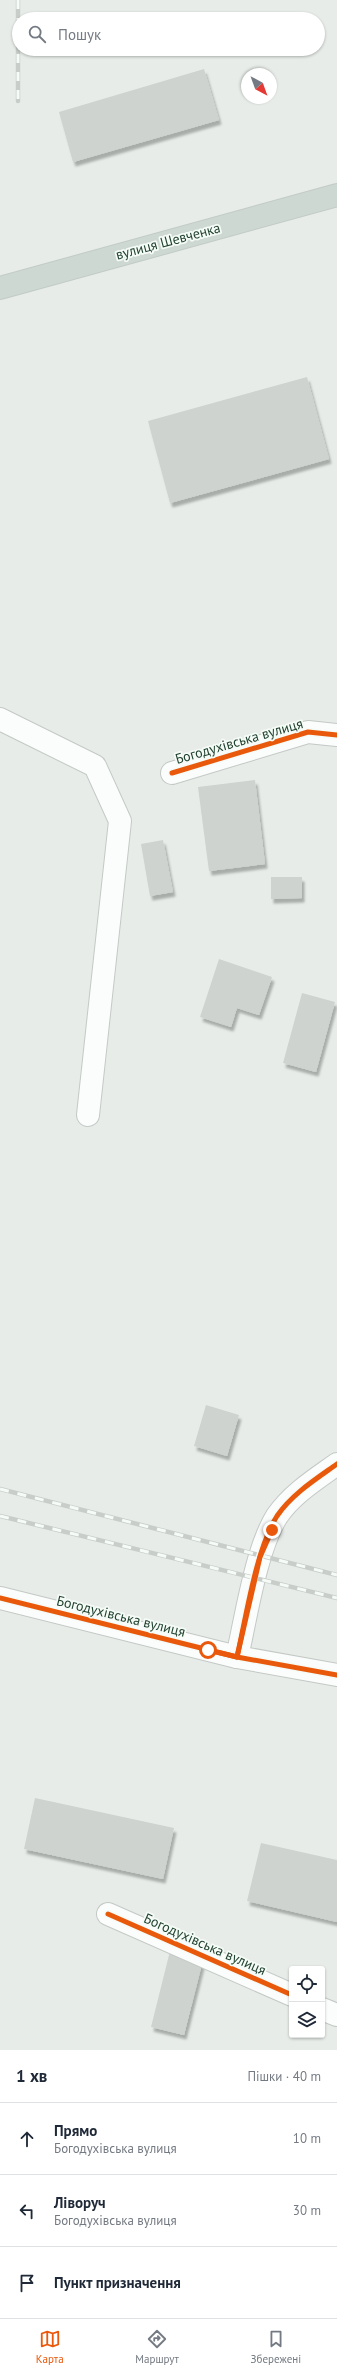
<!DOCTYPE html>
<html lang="uk">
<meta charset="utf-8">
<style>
body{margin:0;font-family:"PT Sans",sans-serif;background:#f2f2f3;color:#1f2937}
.controls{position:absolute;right:12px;bottom:12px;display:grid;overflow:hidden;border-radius:4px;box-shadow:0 1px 3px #0004}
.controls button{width:36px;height:36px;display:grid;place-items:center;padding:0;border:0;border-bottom:1px solid #e0e1e3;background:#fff;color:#1f2937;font:20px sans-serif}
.compass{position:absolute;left:241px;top:68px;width:36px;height:36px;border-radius:50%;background:#fff;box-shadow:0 1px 3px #0004;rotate:139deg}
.stop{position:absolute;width:12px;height:12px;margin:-9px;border:3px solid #ea580c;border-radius:50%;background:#fff}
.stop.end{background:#ea580c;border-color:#fff;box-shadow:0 1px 4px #0008}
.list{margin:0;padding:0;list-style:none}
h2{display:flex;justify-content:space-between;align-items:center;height:52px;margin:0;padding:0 16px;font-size:17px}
h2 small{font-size:13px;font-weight:400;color:#747a83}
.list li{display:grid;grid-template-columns:26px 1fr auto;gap:12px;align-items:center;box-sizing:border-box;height:72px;padding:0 16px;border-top:1px solid #e0e1e3}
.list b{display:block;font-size:15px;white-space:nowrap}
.list p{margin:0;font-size:13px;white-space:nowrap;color:#747a83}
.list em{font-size:13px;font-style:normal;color:#747a83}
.icon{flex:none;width:22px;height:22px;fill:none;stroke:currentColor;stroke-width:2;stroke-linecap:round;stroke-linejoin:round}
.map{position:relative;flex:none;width:337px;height:2050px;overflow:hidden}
.search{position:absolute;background:#fff;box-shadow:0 1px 3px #0004;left:12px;right:12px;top:12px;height:44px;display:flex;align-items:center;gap:10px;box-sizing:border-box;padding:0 14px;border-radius:22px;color:#747a83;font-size:15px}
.sheet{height:268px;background:#fff}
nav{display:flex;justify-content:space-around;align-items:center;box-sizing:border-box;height:56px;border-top:1px solid #e0e1e3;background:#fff;font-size:11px;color:#747a83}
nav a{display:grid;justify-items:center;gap:2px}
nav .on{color:#ea580c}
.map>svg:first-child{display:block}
.building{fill:#ced3d0;filter:url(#shadow)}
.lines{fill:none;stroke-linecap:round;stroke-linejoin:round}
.minor-casing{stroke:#c4c9c5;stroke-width:24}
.major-casing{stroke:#c2cbc6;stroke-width:24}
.minor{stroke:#fbfcfc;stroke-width:22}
.major{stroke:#ced8d3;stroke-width:22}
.rail-casing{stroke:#c8cdc9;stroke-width:4.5}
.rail{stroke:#f5fbf7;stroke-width:3;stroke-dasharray:9;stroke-linecap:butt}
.cycleway-casing{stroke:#f5fbf7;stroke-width:8}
.cycleway{stroke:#e8590c;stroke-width:5}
.route{stroke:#ea580c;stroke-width:5}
.labels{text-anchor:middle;stroke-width:3.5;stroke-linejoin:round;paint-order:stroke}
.street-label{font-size:14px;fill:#224230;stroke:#f5fbf7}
</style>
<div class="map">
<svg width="337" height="2050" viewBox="0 0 337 2050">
<defs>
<filter id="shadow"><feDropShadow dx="2.5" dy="4.5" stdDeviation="1" flood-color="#0004"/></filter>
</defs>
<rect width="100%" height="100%" fill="#e7ece8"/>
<g class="building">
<polygon points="204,69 219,120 73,162 59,112"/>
<polygon points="307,377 329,459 170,503 148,421"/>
<polygon points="255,780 265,864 209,871 198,787"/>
<polygon points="163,840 173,892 150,896 141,844"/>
<polygon points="271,877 302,877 302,898 271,899"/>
<polygon points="219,959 272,977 259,1015 237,1008 231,1027 200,1017"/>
<polygon points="302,993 335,1002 316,1072 283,1063"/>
<polygon points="206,1405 239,1415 227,1456 194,1446"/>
<polygon points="35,1798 174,1828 163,1879 24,1849"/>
<polygon points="261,1843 337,1860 337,1922 247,1901"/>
<polygon points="170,1951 203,1960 184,2035 151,2027"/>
</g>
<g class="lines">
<defs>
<g id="minor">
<polyline points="0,719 95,766 120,821 88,1115"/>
<polyline points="172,773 308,732 337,735"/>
<path d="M 337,1464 C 316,1479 292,1494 277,1516 C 256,1549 246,1618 237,1657 L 337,1675"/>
<polyline points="0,1598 237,1657"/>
<polyline points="108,1914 292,1995"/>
<polyline points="322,2009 337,2015"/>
</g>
<polyline id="major" points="0,288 337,195"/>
</defs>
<use href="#minor" class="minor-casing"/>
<use href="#major" class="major-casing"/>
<use href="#minor" class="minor"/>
<use href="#major" class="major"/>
<defs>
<g id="rail">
<polyline points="18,0 18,101"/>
<polyline points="0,1489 337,1575"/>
<polyline points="0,1516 337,1598"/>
</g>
</defs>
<use href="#rail" class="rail-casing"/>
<use href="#rail" class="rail"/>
<defs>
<g id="cycleway">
<polyline points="172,773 308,732 337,735"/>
<path d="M 337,1464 C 316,1479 292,1494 277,1516 C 256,1549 246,1618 237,1657 L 337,1675"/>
<polyline points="0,1598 237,1657"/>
<polyline points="108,1914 292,1995"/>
</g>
</defs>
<use href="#cycleway" class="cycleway-casing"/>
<use href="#cycleway" class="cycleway"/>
</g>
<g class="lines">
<polyline class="route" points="208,1650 237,1657 260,1557 272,1530"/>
</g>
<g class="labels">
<g class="street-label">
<text transform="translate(168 241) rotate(-15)" y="5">вулиця Шевченка</text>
<text transform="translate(239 741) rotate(-16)" y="5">Богодухівська вулиця</text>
<text transform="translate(121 1616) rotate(14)" y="5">Богодухівська вулиця</text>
<text transform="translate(205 1944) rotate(24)" y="5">Богодухівська вулиця</text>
</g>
</g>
</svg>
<div class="controls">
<button><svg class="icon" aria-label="locate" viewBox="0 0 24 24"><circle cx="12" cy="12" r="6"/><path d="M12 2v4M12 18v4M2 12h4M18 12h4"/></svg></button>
<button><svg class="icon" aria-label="layers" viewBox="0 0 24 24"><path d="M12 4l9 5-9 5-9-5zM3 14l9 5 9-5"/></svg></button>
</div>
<svg class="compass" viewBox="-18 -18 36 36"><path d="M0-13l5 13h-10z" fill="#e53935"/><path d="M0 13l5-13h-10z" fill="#747a83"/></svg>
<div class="stop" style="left:208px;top:1650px"></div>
<div class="stop end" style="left:272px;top:1530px"></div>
<div class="search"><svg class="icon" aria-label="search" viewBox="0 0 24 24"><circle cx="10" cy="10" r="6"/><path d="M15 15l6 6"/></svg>Пошук</div>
</div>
<section class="sheet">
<h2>1 хв<small>Пішки · 40 m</small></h2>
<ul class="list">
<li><svg class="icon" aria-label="ahead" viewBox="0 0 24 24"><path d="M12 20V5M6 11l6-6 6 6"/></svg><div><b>Прямо</b><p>Богодухівська вулиця</p></div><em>10 m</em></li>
<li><svg class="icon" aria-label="left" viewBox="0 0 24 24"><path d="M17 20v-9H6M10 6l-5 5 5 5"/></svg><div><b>Ліворуч</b><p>Богодухівська вулиця</p></div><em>30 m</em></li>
<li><svg class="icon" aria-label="arrive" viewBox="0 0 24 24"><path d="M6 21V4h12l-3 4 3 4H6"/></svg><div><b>Пункт призначення</b></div></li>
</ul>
</section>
<nav>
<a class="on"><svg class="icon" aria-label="map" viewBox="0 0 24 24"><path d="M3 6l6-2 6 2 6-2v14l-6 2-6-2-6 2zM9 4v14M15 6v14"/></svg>Карта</a>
<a><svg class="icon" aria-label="directions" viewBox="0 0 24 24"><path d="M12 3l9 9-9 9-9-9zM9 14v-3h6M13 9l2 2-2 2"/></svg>Маршрут</a>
<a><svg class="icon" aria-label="saved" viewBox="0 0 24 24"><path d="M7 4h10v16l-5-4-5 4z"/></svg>Збережені</a>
</nav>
